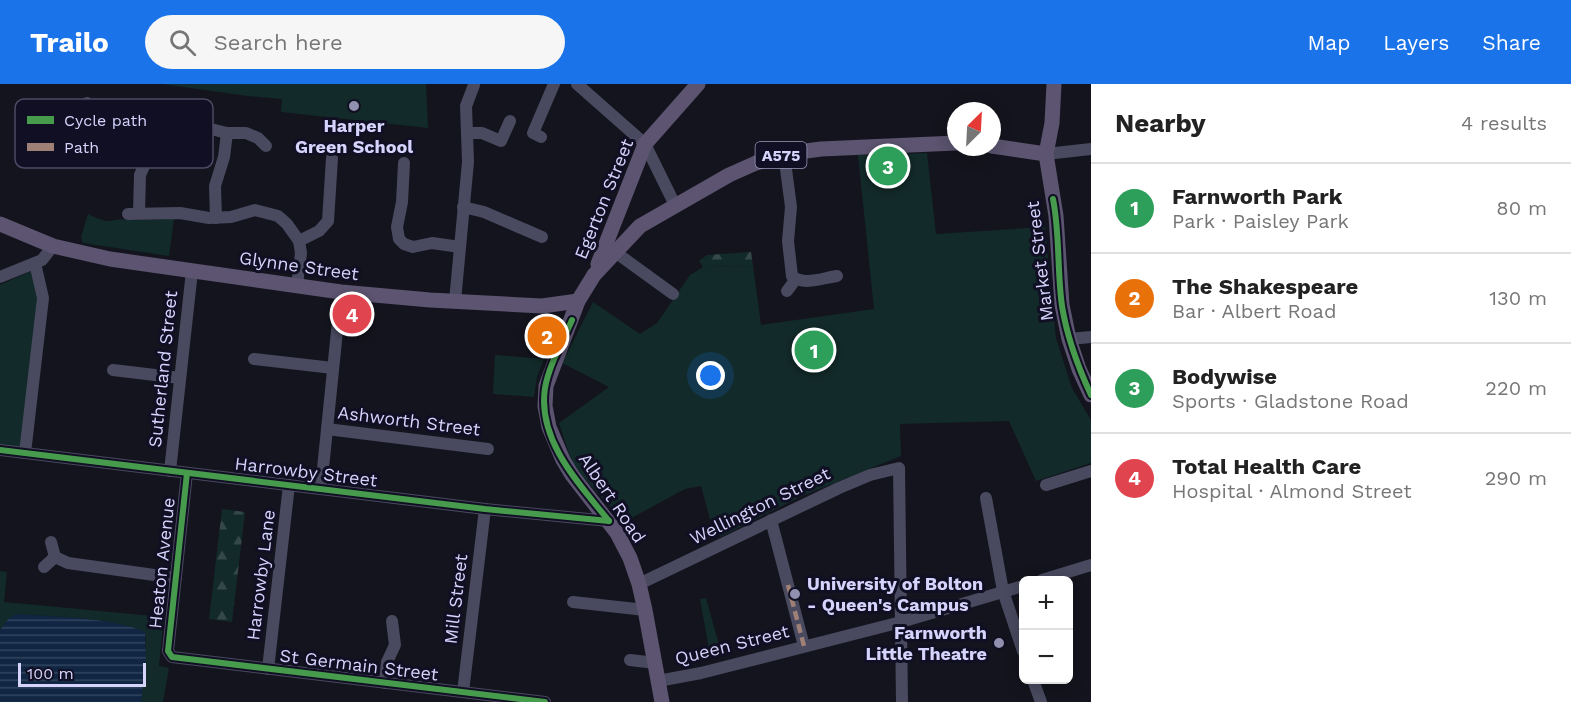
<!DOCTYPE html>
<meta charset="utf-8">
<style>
body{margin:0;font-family:"Work Sans",sans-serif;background:#f6f6f6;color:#222}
.controls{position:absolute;right:18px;bottom:18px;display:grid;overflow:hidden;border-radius:9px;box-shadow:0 3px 15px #0003}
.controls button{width:54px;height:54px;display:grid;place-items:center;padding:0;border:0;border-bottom:2px solid #e0e0e0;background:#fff;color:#222;font:30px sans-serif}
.compass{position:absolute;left:947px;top:18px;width:54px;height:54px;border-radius:50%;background:#fff;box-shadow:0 3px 15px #0003;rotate:24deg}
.scale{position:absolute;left:18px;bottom:15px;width:128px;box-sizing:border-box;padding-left:6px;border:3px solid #d6d3fd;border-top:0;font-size:16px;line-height:21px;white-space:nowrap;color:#d6d3fd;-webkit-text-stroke:4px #110f23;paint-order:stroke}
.you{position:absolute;left:711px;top:292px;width:21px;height:21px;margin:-15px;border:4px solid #fff;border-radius:50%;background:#1a73e8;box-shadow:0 0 0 9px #1a73e833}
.badge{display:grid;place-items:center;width:39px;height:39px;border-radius:50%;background:#1a73e8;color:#fff;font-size:20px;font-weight:700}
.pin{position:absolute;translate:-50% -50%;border:3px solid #fff;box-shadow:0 2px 6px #0006}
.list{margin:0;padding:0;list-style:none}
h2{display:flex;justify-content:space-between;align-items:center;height:78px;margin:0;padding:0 24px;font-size:26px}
h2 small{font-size:20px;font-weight:400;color:#767676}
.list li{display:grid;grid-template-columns:39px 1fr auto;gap:18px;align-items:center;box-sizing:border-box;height:90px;padding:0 24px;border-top:2px solid #e0e0e0}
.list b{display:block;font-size:22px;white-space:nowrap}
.list p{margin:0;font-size:20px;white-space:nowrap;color:#767676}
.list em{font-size:20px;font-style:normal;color:#767676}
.icon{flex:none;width:33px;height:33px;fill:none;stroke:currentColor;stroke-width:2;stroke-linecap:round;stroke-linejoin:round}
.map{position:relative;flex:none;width:1091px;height:618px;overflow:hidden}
header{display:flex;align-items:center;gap:36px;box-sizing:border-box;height:84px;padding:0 30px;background:#1a73e8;color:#fff}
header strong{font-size:28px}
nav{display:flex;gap:33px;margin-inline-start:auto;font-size:21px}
.search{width:420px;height:54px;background:#f6f6f6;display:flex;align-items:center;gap:15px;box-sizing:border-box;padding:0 21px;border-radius:33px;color:#767676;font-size:22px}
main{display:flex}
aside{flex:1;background:#fff}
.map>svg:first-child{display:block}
.green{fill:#122a29}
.forest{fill:url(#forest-firs)}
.water{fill:url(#water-rules)}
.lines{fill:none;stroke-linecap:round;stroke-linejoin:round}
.minor{stroke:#49495f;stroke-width:12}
.major{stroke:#5c5470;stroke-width:15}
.quiet{stroke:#9e8076;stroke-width:4.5;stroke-dasharray:9 4.5;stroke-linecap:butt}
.cycleway-casing{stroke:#110f23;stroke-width:10}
.cycleway{stroke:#469c4c;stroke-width:6}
.poi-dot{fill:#9290af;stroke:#110f23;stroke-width:2}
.labels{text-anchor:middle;stroke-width:6;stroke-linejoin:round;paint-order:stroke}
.shield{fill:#110f23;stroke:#9b98bc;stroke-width:1.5}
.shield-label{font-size:16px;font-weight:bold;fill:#d6d3fd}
.poi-label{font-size:18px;font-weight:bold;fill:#d6d3fd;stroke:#110f23}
.street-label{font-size:18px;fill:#d6d3fd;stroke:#110f23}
.key{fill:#110f23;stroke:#4c4a64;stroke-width:1.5}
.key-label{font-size:16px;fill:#d6d3fd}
</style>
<header>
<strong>Trailo</strong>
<div class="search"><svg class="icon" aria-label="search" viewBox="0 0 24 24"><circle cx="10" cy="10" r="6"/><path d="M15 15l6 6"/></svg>Search here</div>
<nav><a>Map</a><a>Layers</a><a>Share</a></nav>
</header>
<main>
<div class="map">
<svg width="1091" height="618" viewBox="0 0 1091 618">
<defs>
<pattern id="forest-firs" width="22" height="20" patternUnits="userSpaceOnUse" patternTransform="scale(1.5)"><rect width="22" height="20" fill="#122a29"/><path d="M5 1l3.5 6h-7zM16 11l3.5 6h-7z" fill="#344849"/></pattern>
<pattern id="water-rules" width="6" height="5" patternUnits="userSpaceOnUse" patternTransform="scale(1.5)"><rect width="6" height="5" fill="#102643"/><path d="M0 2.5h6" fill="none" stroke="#32455f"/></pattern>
</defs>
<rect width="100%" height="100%" fill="#14141e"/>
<g class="green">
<polygon points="162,0 426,0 428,44 281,28 282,15 247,12"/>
<polygon points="927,69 936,150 1045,143 1056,254 1072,304 1091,336 1091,379 1036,397 1009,337 900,340 901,372 800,413 720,453 710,435 701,402 685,405 624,438 573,382 559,339 609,303 562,279 593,218 640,250 657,239 690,191 703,183 753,182 761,241 874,225 858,71 870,71 873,94 904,91 903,70"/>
<path d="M 88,130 C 94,133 101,136 107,137 C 115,137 120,134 127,136 L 174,135 L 169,172 L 83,159 L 81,153 Z"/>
<polygon points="33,186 37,215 22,363 0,360 0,201"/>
<polygon points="495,271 544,275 537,293 534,313 493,310"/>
<path d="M 0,487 L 7,488 L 4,518 L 164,533 L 159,582 L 169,584 L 163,618 L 141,618 L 146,555 L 144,548 C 112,533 54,533 17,530 L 0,546 Z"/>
<polygon points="706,514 721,568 710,571 700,515"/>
</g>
<g class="forest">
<polygon points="751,168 753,182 703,183 699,177 707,171"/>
<polygon points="222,425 245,428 232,538 209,535"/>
</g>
<path class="water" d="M 17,530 C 54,533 111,533 145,548 L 146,580 L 141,618 L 0,618 L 0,546 L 9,534 Z"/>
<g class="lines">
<g class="minor">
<polyline points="577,0 645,60 675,121"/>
<polyline points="86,31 126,34 156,39 187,39 227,49 246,49 258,54 266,62"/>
<polyline points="86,40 87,19"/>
<polyline points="468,49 482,49 501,57 510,37"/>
<polyline points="541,53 533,49 554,0"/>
<path d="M 784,70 L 791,123 L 788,157 L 792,192 C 803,202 823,194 837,192"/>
<polyline points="1046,70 1091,65"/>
<polyline points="404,79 402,118 397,143 399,155 404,160 413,163 432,159 460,163"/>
<polyline points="463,123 484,128 542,153"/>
<polyline points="139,129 140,91 153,62 156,39"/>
<polyline points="128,130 180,129 209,134 231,133 255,126 278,132 287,140 299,157 301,169 297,201"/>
<polyline points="216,134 215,102 224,73 227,49"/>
<polyline points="299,157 319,147 328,137 332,74"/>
<polyline points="615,168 673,210"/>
<polyline points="0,193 42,176 53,162"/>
<polyline points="787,207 796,195"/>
<polyline points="455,217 468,78 466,22 474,1"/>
<polyline points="1069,255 1091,253"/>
<polyline points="254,275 333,284"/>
<polyline points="113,286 180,294"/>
<polyline points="327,345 488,365"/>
<polyline points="0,366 485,425 609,437"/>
<polyline points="25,369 43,214 35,179"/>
<polyline points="170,387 192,187"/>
<polyline points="187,389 168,567 172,573 545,618"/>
<polyline points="1046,401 1091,387"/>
<polyline points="321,404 341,208"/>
<polyline points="986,414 1003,507 1023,567"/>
<polyline points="771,436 804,562"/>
<polyline points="55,473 68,479 176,494"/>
<polyline points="44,483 55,473 51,458"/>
<polyline points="1042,496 1091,481"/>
<polyline points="639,500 839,404 870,391 899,384 902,618"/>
<polyline points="573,518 645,526"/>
<polyline points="630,576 655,579"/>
<polyline points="268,585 289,401"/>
<polyline points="1033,596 1041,618"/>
<polyline points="658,597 701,589 901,538 1023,502"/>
<polyline points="385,599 387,578 395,561 392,537"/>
<polyline points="463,608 485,425"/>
</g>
<g class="major">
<polyline points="1054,0 1052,39 1046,70 1056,132 1062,221 1069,255 1079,285 1091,311"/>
<polyline points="992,62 1046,70"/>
<polyline points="0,140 53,162 110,175 341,208 430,216 542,222 578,217"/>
<polyline points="598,180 645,60 698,0"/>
<polyline points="662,618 645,526 639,500 630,474 617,449 572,391 563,376 549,343 545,322 546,302 578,217 594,191 640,142 729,91 756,79 784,70 821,65 956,59"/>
</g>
<polyline class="quiet" points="788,501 804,562"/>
<defs>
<g id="cycleway">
<path d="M 1053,115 C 1060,150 1057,187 1062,222 C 1067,253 1078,283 1091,311"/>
<path d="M 572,236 C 563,257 549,281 545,304 C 537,356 579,400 609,437"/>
<polyline points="0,366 485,425 609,437"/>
<polyline points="187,389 168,567 172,573 545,618"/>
</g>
</defs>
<use href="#cycleway" class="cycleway-casing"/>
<use href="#cycleway" class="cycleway"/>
</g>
<g class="poi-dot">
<circle cx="354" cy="22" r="6"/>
<circle cx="795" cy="510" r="6"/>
<circle cx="999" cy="559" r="6"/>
</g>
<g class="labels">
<rect class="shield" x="755.5" y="58" width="51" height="26" rx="4.5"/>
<g class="shield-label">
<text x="781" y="77">A575</text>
</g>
<g class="poi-label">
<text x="354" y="48">Harper<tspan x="354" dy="21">Green School</tspan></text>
<text x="807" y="506" text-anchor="start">University of Bolton<tspan x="807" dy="21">- Queen's Campus</tspan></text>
<text x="987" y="555" text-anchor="end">Farnworth<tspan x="987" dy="21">Little Theatre</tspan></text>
</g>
<g class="street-label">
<text transform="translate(604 115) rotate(-68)" y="6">Egerton Street</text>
<text transform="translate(1040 177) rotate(-97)" y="6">Market Street</text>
<text transform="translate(299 182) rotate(8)" y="6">Glynne Street</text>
<text transform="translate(163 285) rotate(-84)" y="6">Sutherland Street</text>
<text transform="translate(409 337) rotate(7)" y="6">Ashworth Street</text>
<text transform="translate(306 388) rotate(7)" y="6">Harrowby Street</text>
<text transform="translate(612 414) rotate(56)" y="6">Albert Road</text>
<text transform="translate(760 422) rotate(-26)" y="6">Wellington Street</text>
<text transform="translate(162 479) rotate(-84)" y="6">Heaton Avenue</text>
<text transform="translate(261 491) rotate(-83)" y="6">Harrowby Lane</text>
<text transform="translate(456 515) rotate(-83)" y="6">Mill Street</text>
<text transform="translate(732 561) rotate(-14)" y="6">Queen Street</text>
<text transform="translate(359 581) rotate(7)" y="6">St Germain Street</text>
</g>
</g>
<rect x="15" y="15" width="198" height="69" rx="9" class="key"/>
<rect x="27" y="32" width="27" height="8" fill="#469c4c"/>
<rect x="27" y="59" width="27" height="8" fill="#9e8076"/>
<g class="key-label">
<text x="64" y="42">Cycle path</text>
<text x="64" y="69">Path</text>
</g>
</svg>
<div class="controls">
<button>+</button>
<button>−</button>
</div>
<svg class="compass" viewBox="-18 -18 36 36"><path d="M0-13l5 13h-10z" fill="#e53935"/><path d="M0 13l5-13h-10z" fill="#767676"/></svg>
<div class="scale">100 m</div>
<div class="you"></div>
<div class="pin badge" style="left:814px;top:266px;background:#2e9e5b">1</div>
<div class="pin badge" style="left:547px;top:252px;background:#e8710a">2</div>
<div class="pin badge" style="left:888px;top:82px;background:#2e9e5b">3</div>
<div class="pin badge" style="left:352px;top:230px;background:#e0444e">4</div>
</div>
<aside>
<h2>Nearby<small>4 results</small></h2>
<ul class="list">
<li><span class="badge" style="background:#2e9e5b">1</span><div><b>Farnworth Park</b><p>Park · Paisley Park</p></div><em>80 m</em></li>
<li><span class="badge" style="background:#e8710a">2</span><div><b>The Shakespeare</b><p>Bar · Albert Road</p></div><em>130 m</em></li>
<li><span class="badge" style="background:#2e9e5b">3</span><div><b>Bodywise</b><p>Sports · Gladstone Road</p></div><em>220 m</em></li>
<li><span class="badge" style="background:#e0444e">4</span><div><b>Total Health Care</b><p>Hospital · Almond Street</p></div><em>290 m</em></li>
</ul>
</aside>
</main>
